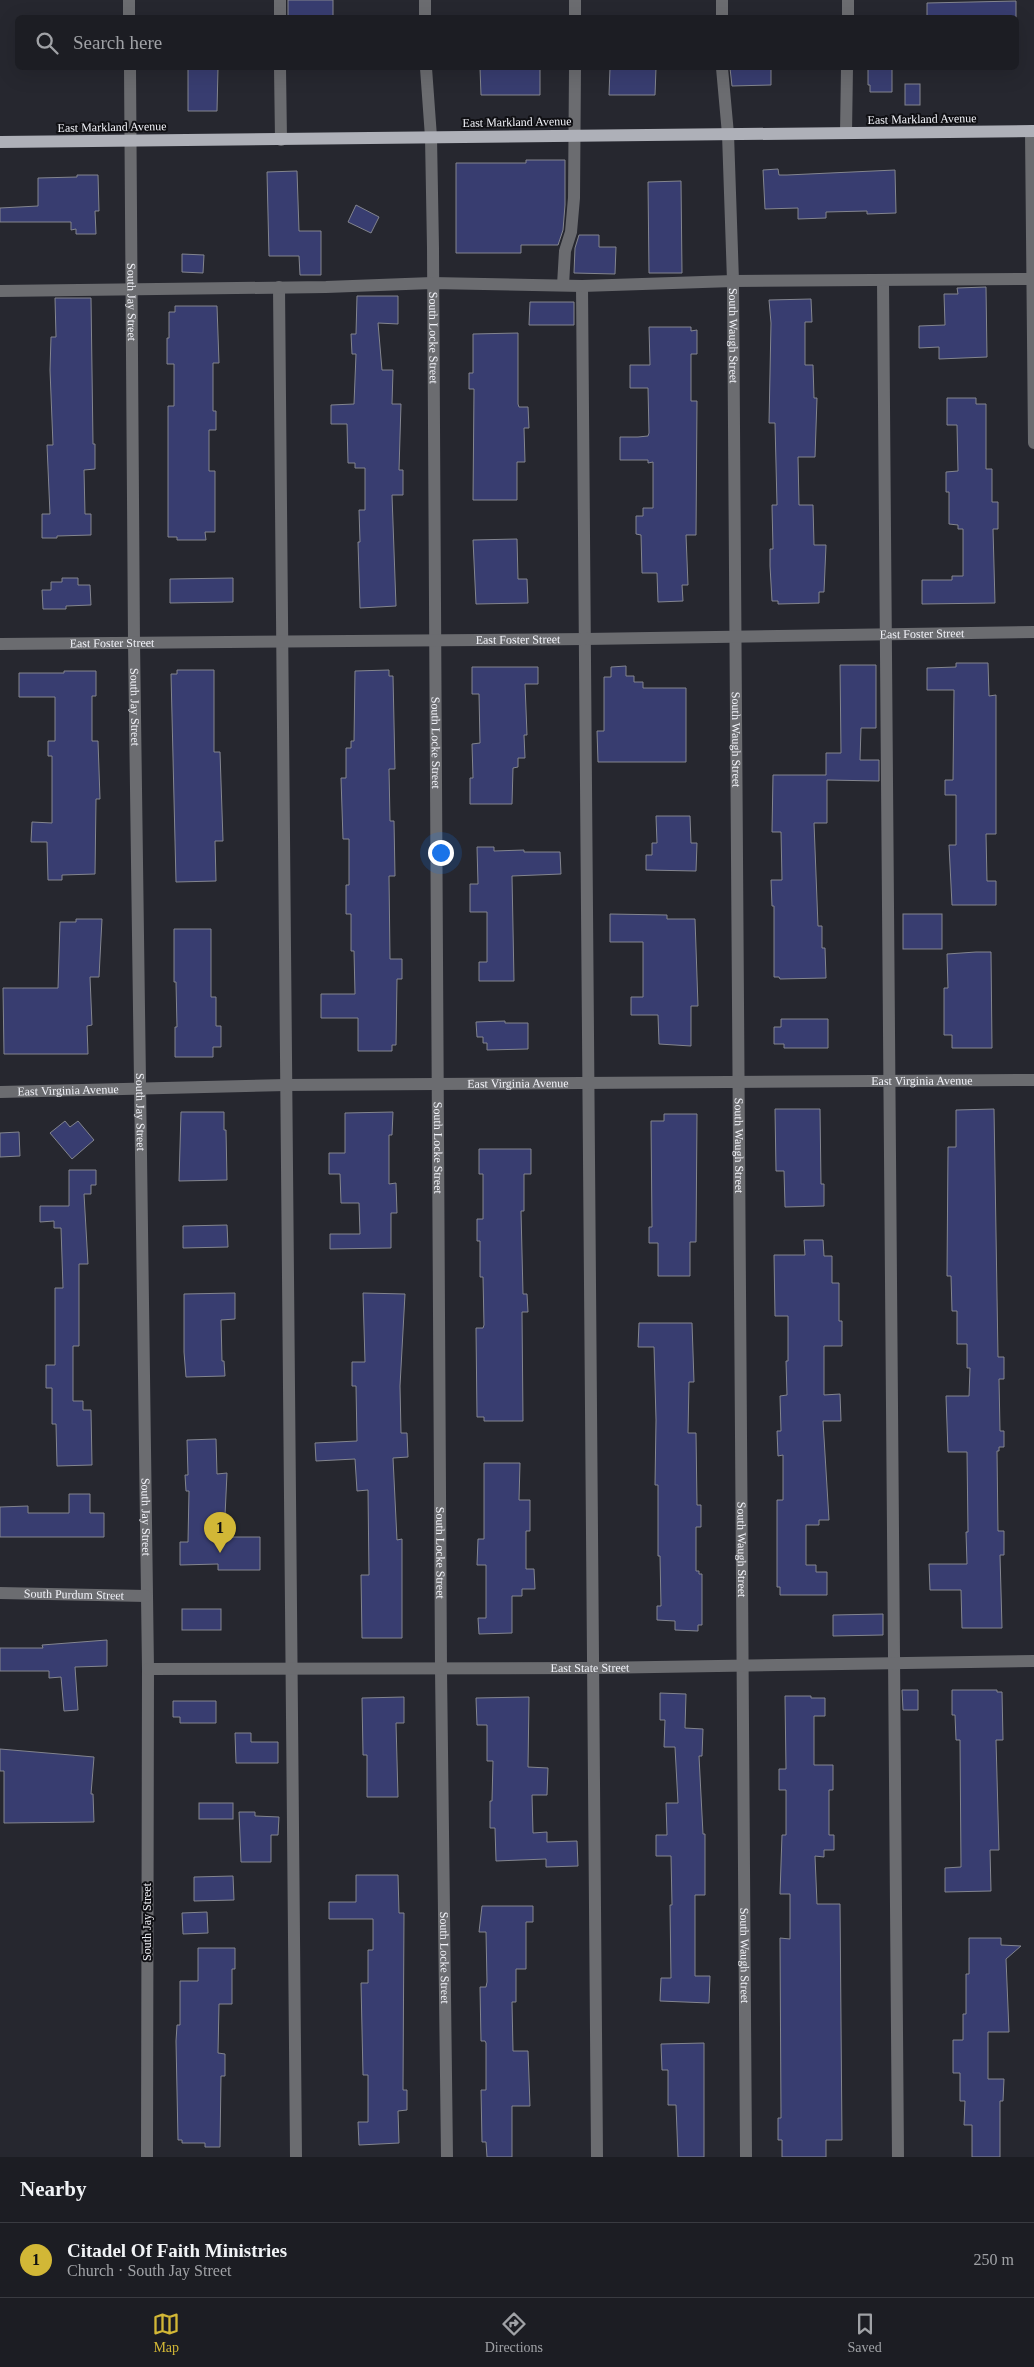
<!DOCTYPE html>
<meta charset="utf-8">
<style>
body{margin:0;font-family:"Times New Roman",serif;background:#25262b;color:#f1f3f6}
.you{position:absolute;left:440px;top:852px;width:18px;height:18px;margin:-12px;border:4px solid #fff;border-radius:50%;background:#1a73e8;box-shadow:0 0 0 8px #1a73e833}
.badge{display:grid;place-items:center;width:32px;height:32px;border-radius:50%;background:#d2b736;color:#111;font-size:16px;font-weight:700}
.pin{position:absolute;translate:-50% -41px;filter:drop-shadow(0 1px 2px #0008)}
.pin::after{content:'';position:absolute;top:26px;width:18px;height:15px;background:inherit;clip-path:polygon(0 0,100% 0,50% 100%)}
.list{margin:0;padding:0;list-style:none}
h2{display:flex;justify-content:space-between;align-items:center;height:65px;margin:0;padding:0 20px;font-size:21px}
h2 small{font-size:16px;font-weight:400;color:#a0a2a6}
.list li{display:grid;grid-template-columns:32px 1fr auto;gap:15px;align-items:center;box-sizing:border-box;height:75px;padding:0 20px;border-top:1px solid #3a3b41}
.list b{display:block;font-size:19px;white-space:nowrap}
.list p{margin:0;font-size:16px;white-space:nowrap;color:#a0a2a6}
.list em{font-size:16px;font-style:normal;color:#a0a2a6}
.icon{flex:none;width:28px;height:28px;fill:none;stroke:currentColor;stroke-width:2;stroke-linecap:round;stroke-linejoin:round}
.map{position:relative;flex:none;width:1034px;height:2157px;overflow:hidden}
.search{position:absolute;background:#1c1d23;box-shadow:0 5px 20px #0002;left:15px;right:15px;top:15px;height:55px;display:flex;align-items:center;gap:12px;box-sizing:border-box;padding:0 18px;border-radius:8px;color:#a0a2a6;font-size:19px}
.sheet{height:140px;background:#1c1d23}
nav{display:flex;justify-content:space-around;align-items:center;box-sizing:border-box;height:70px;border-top:1px solid #3a3b41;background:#1c1d23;font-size:14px;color:#a0a2a6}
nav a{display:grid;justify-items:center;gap:2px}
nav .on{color:#d2b736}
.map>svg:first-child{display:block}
.building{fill:#383d70;stroke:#83858e}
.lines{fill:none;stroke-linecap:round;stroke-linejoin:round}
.minor{stroke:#6b6c70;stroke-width:12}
.major{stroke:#aeb0b8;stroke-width:12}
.labels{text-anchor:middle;stroke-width:4;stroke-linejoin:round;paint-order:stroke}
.street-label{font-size:12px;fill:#f2f3f9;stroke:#101014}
</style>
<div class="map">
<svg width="1034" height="2157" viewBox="0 0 1034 2157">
<rect width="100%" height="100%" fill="#26272f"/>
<g class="building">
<rect x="288" y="0" width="45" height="18"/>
<polygon points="1016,1 1016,18 927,18 927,3"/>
<polygon points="188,68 218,68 217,111 188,111"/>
<polygon points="480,68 540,68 540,95 481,95"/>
<polygon points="610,68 656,68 655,95 609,95"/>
<polygon points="730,68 771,68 771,85 732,86"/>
<polygon points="868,68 892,68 892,92 870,92 870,85 868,85"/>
<rect x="905" y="84" width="15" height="21"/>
<polygon points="526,160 565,160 565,205 563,230 558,245 521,245 521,253 456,253 456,163 526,163"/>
<polygon points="778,169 779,175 787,175 895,170 896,213 867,214 867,211 826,212 826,218 798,219 798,208 765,209 763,170"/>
<polygon points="297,171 299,231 321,231 321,275 300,275 299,256 269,256 267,172"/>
<polygon points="77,175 98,175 99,211 95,211 96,234 76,234 76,229 71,230 71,222 0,222 0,208 38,206 38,178 77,177"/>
<polygon points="681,181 682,273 649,273 648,182"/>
<polygon points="356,205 379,217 371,233 348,222"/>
<polygon points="579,235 599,235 599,247 616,247 615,274 574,273 575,248"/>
<polygon points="182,254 204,255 203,273 182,272"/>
<polygon points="986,287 987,357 939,359 939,347 919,348 919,326 945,325 944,294 958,294 957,288"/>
<polygon points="357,296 398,296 398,324 378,323 382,370 393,370 392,404 401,404 399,470 403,470 403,495 392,495 396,606 360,608 358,542 360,542 359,510 365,510 365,468 355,468 355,463 348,463 347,424 331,424 331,405 354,404 356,354 352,354 351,334 356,334"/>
<polygon points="55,298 91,298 93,444 95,444 95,469 84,470 85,514 91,514 91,535 57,536 57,538 42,538 42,514 50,514 47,445 53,445 50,370 51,337 56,337"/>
<polygon points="811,299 812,322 805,322 805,365 813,365 814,398 817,398 815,457 798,457 799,505 813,505 814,545 826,545 824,592 819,592 819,603 778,604 778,601 772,601 770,566 770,549 773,549 772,505 777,505 775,423 769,423 771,323 769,300"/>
<polygon points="530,302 574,302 574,325 529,325"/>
<polygon points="175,306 217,306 219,363 213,363 213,411 216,411 216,430 209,430 209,471 215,471 215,532 205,532 206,540 177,540 177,537 168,537 168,406 174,406 174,364 167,364 167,338 169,338 169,312 175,312"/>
<polygon points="649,327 691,327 691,331 697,330 697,354 691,354 691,401 697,401 696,535 686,535 688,585 682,585 683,601 658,602 657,573 642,573 641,535 636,534 636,516 643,516 643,508 653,508 653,462 648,463 648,460 620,460 620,437 638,437 648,436 649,433 648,388 630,388 630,365 650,365"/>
<polygon points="518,333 518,404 519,407 528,407 529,428 524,428 525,462 517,462 517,500 473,500 474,389 469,389 469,373 473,373 473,334"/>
<polygon points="947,398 976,398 976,404 986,404 986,469 992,469 992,502 998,502 998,529 993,529 995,603 922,604 922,580 952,580 952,576 963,576 963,529 958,529 958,525 949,524 949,492 946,492 946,472 958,471 957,425 947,425"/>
<polygon points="517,539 518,579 527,579 528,603 476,604 473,540"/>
<polygon points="62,578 78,578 78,585 90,585 91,605 66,606 66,609 43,609 42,590 51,590 51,582 62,582"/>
<polygon points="233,578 233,602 170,603 170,579"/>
<polygon points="956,663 988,663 989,696 996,695 996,834 986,834 987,881 996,881 996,905 952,905 949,845 956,845 956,795 945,795 945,780 953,780 954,690 927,690 927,668 956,667"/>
<polygon points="840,665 876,665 876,728 861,728 860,760 879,760 879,781 827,780 827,823 814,823 818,926 822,926 822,948 825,948 826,978 780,979 779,977 774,977 774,906 772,906 771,880 782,880 781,832 772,832 773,775 826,775 826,753 841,753"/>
<polygon points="626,666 626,676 634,676 634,682 643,682 643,688 686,688 686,762 598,762 597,731 604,731 604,677 611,677 611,667"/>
<polygon points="472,667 538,667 538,684 525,684 527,735 524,735 525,758 518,758 518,767 513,768 512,804 470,804 470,778 473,778 472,744 480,743 479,694 472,694"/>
<polygon points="177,670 214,670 214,752 220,752 223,841 215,841 216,881 176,882 171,674 177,674"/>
<polygon points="389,670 389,676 393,676 395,769 389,769 390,821 394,821 395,876 389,876 390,959 402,959 402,979 397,979 396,1045 392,1045 392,1051 358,1051 358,1018 321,1018 321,994 355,994 354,951 351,951 351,914 346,914 346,885 349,885 349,839 343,839 341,778 346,778 346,748 351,748 351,741 354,741 355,671"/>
<polygon points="64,671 96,671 96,696 92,696 92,741 98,741 100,799 96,799 95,874 62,875 62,880 48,880 47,842 31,842 32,822 52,823 52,756 48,756 48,741 55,741 55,697 19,697 19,673 64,673"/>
<polygon points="656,816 690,816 691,843 697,843 696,871 646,870 646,855 652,855 652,843 657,843"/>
<polygon points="477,847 494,847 494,851 524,850 524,852 560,852 561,874 512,876 514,981 479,981 479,962 487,962 487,912 470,912 470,884 478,884"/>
<polygon points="610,914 667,915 667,919 695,919 698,1006 691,1006 691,1046 659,1044 658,1015 631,1015 631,997 643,997 643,942 610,942"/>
<rect x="903" y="914" width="39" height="35"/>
<polygon points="76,919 102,919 99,977 90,977 92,1025 87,1026 88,1054 4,1054 3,988 58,988 60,922 76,922"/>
<polygon points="174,929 211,929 211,997 216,997 216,1026 221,1026 221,1047 213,1047 213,1057 175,1057 175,1027 177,1027 176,982 174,982"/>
<polygon points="976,952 991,952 992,1048 952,1048 952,1035 944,1035 944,988 948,988 947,954"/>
<polygon points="781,1019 828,1019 828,1048 784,1048 784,1044 774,1044 774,1027 781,1027"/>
<polygon points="505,1021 505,1023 528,1023 528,1049 487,1050 487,1043 483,1043 483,1037 477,1037 476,1022"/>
<polygon points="775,1109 820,1109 821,1184 824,1184 824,1206 785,1207 784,1171 776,1171"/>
<polygon points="994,1109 998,1357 1004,1357 1004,1379 999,1379 1000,1431 1004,1431 1004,1447 999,1447 999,1451 997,1451 998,1531 1004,1531 1004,1555 1000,1555 1002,1628 962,1628 961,1590 930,1590 929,1564 967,1564 966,1532 968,1532 967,1452 948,1452 946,1396 969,1396 970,1368 967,1368 967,1344 957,1344 957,1311 952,1311 951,1276 947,1276 948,1147 956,1147 956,1110"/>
<polygon points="181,1112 224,1112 224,1130 226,1130 227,1180 179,1181"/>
<polygon points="393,1112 392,1135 389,1135 389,1184 396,1183 397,1213 391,1213 391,1248 330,1249 330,1234 360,1234 359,1203 341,1203 340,1174 329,1174 329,1153 345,1153 345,1113"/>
<polygon points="664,1114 697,1114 696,1242 690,1242 690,1276 658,1276 658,1243 649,1243 649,1227 652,1227 651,1121 664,1121"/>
<polygon points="65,1121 70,1127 78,1121 94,1140 72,1159 50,1133"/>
<polygon points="19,1132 20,1156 0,1157 0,1133"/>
<polygon points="479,1149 531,1149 531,1174 524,1174 524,1211 521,1211 523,1294 527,1294 528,1312 522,1312 523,1421 484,1421 484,1417 477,1417 476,1328 483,1328 484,1325 483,1277 480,1277 480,1241 477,1241 477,1219 483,1219 483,1174 479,1174"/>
<polygon points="69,1170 96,1170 96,1185 91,1185 91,1194 84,1194 88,1264 79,1264 79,1346 73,1346 73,1401 83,1401 83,1410 91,1410 92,1465 57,1466 56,1424 52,1424 52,1388 46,1388 46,1365 55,1365 55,1288 63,1288 61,1228 54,1228 54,1221 40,1222 40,1206 69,1206"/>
<polygon points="227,1225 228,1247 183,1248 183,1226"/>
<polygon points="804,1240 823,1240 824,1256 832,1256 832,1283 839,1283 839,1321 842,1321 842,1346 824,1346 824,1395 840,1394 841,1421 823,1421 829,1520 819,1520 819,1525 806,1525 806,1565 816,1565 816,1572 827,1572 827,1595 780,1595 780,1587 777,1587 777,1500 783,1500 783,1455 778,1456 777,1431 781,1431 780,1396 787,1395 786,1361 788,1361 788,1316 775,1316 774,1255 805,1255"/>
<polygon points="235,1293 235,1319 221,1320 222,1361 224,1361 225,1376 186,1377 184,1352 184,1294"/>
<polygon points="363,1293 405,1294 400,1386 401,1433 407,1433 408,1457 393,1458 397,1540 402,1539 402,1638 362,1638 361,1575 369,1575 368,1490 357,1491 355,1459 316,1461 315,1443 357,1441 356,1386 352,1386 352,1362 365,1362"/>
<polygon points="639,1323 692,1323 694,1382 689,1382 688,1433 696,1433 697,1505 701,1505 701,1527 696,1527 696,1571 699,1571 699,1574 702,1574 702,1625 698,1625 698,1631 675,1630 675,1621 657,1620 657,1606 661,1606 660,1556 658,1556 658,1485 655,1485 656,1420 654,1347 638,1347"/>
<polygon points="216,1439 217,1474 227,1473 224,1537 260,1537 260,1570 218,1570 218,1564 180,1565 180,1542 188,1542 189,1491 186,1491 185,1475 188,1475 187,1440"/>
<polygon points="484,1463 520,1463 519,1500 530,1500 530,1531 526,1531 526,1569 534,1569 535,1589 522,1589 522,1596 512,1596 512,1633 479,1634 478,1618 486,1618 486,1565 477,1565 478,1539 484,1539"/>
<polygon points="69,1494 90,1494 90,1513 104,1513 104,1537 0,1537 0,1507 28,1506 28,1513 69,1513"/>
<rect x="182" y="1609" width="39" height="21"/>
<polygon points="883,1614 883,1635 833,1636 833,1615"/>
<polygon points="107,1640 107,1666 75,1667 78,1710 64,1711 61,1677 49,1678 49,1671 0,1671 0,1648 43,1648 42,1645"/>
<polygon points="902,1690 918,1690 918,1710 903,1710"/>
<polygon points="952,1690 997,1690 997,1692 1002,1692 1003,1740 996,1740 999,1850 990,1850 991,1891 945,1892 945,1868 961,1867 960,1740 956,1740 955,1715 952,1715"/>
<polygon points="660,1693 686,1694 685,1728 703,1729 702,1756 699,1756 703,1834 705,1834 705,1895 695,1895 695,1976 710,1976 709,2003 660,2001 661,1978 671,1978 670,1905 672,1905 671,1856 656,1856 656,1835 667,1835 666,1803 678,1803 675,1747 664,1747 665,1720 660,1720"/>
<polygon points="785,1696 811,1696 811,1698 825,1698 825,1716 814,1716 814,1765 833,1765 833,1790 829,1790 829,1835 834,1835 834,1850 824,1850 824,1857 815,1856 817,1904 840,1904 842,2140 826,2140 826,2157 782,2157 782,2140 778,2140 778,2118 781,2118 780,1938 790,1939 790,1894 780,1894 782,1835 786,1835 786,1790 779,1790 779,1769 786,1769"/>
<polygon points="404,1697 404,1723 396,1723 398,1797 367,1797 367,1755 363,1755 362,1698"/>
<polygon points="529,1697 528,1767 548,1768 547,1795 532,1795 533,1833 547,1832 547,1842 577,1841 578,1866 546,1867 546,1859 496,1861 495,1828 490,1828 490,1801 492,1801 493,1761 487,1761 487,1725 477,1725 476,1698"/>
<polygon points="173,1701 216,1701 216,1723 180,1723 180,1717 173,1717"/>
<polygon points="235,1733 251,1733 251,1742 278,1742 278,1763 236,1763"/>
<polygon points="0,1749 94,1757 91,1794 93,1794 94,1822 4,1823 4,1771 0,1771"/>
<rect x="199" y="1803" width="34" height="16"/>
<polygon points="239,1812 255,1812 255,1816 279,1817 278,1835 271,1835 271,1862 241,1862"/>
<polygon points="356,1875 398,1875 399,1913 404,1913 403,2090 407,2090 407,2110 398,2111 399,2143 359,2145 358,2122 368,2122 368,2075 363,2075 361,1983 368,1983 368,1950 373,1950 373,1919 329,1919 329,1902 356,1902"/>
<polygon points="233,1876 234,1900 194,1901 194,1877"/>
<polygon points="482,1906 533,1906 533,1922 526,1922 526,1969 516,1969 516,2002 512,2002 513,2051 528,2051 530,2106 512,2106 512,2157 487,2157 486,2142 482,2142 481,2090 486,2090 486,2043 485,2041 481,2041 480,1987 486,1987 487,1982 486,1932 479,1932"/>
<polygon points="207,1912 208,1933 183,1934 182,1913"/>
<polygon points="969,1938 1001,1938 1001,1945 1021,1946 1006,1959 1009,2032 988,2032 988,2079 1004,2079 1003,2101 1000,2101 1000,2157 972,2157 972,2125 964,2125 965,2101 960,2101 960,2073 953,2073 953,2040 963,2040 963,2014 966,2014 966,1974 969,1974"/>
<polygon points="198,1948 235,1948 235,1969 232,1969 232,2004 219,2004 218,2053 225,2054 225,2076 221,2076 220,2147 205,2147 205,2143 182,2143 182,2140 178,2140 176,2041 177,2025 180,2025 180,1981 198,1981"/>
<polygon points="704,2043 704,2157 678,2157 676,2105 668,2105 668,2070 662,2070 661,2044"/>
</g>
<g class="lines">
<g class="minor">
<polyline points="129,0 129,18"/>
<polyline points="280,0 280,18"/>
<polyline points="425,0 425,18"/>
<polyline points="575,0 575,18"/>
<polyline points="722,18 722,0"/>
<polyline points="848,18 848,0"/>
<path id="s1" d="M 130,68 L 134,642 L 148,1669 L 147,2157"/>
<polyline points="280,68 281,140"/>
<path id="s2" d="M 426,68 L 431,137 L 433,248 L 441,1669 L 447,2157"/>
<path id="s3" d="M 722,68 L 728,134 L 733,281 L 746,2157"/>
<polyline points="1031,131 1034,443"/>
<polyline points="846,133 847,68"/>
<polyline points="883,281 898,2157"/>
<polyline points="563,285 565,251 571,232 574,198 575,68"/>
<polyline points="582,286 597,2157"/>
<polyline points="279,287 296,2157"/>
<polyline points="0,291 326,287 432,283 582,286 733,281 1034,279"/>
<path id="s4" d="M 0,644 L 585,639 L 1034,632"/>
<path id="s5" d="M 0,1092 L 286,1085 L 1034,1080"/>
<path id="s6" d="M 0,1593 L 146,1596"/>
<path id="s7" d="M 148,1669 L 593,1668 L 1034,1661"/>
</g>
<polyline class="major" points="0,142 1034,131"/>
</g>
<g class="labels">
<g class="street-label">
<text transform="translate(922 119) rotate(-1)" y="4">East Markland Avenue</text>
<text transform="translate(517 122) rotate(-1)" y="4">East Markland Avenue</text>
<text transform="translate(112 127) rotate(-1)" y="4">East Markland Avenue</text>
<text dy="4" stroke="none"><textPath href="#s1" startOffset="234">South Jay Street</textPath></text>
<text dy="4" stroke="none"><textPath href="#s3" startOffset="268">South Waugh Street</textPath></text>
<text dy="4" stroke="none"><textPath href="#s2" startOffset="270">South Locke Street</textPath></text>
<text dy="4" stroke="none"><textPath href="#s4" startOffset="922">East Foster Street</textPath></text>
<text dy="4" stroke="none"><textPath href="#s4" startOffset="518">East Foster Street</textPath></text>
<text dy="4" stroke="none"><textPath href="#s4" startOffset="112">East Foster Street</textPath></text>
<text dy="4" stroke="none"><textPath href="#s1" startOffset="639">South Jay Street</textPath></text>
<text dy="4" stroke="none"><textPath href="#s3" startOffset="672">South Waugh Street</textPath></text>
<text dy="4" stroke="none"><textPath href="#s2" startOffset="675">South Locke Street</textPath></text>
<text dy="4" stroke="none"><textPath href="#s5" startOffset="922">East Virginia Avenue</textPath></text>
<text dy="4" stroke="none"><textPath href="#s5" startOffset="518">East Virginia Avenue</textPath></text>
<text dy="4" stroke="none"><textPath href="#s5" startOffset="68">East Virginia Avenue</textPath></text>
<text dy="4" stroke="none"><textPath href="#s1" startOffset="1044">South Jay Street</textPath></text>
<text dy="4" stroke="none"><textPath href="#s3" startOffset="1078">South Waugh Street</textPath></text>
<text dy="4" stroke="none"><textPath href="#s2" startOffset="1080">South Locke Street</textPath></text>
<text dy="4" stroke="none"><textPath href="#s1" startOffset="1449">South Jay Street</textPath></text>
<text dy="4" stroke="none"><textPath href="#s3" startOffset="1482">South Waugh Street</textPath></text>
<text dy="4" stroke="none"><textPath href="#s2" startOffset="1485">South Locke Street</textPath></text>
<text dy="4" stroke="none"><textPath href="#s6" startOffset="74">South Purdum Street</textPath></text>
<text dy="4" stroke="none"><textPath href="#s7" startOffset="442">East State Street</textPath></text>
<text transform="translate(147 1922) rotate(-90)" y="4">South Jay Street</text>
<text dy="4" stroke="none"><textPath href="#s3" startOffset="1888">South Waugh Street</textPath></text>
<text dy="4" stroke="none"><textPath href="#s2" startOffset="1890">South Locke Street</textPath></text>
</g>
</g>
</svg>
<div class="you"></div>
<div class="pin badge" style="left:220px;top:1553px">1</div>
<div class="search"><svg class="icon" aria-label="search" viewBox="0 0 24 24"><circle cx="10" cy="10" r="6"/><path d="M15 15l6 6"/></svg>Search here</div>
</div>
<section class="sheet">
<h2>Nearby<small></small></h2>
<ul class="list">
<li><span class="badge">1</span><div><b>Citadel Of Faith Ministries</b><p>Church · South Jay Street</p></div><em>250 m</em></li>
</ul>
</section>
<nav>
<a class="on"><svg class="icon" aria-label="map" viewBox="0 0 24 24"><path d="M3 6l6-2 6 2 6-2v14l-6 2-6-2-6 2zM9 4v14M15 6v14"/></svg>Map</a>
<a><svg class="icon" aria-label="directions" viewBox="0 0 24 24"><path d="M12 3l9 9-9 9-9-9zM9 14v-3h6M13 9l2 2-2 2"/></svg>Directions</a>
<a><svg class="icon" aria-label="saved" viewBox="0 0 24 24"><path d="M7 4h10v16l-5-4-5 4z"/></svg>Saved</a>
</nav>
